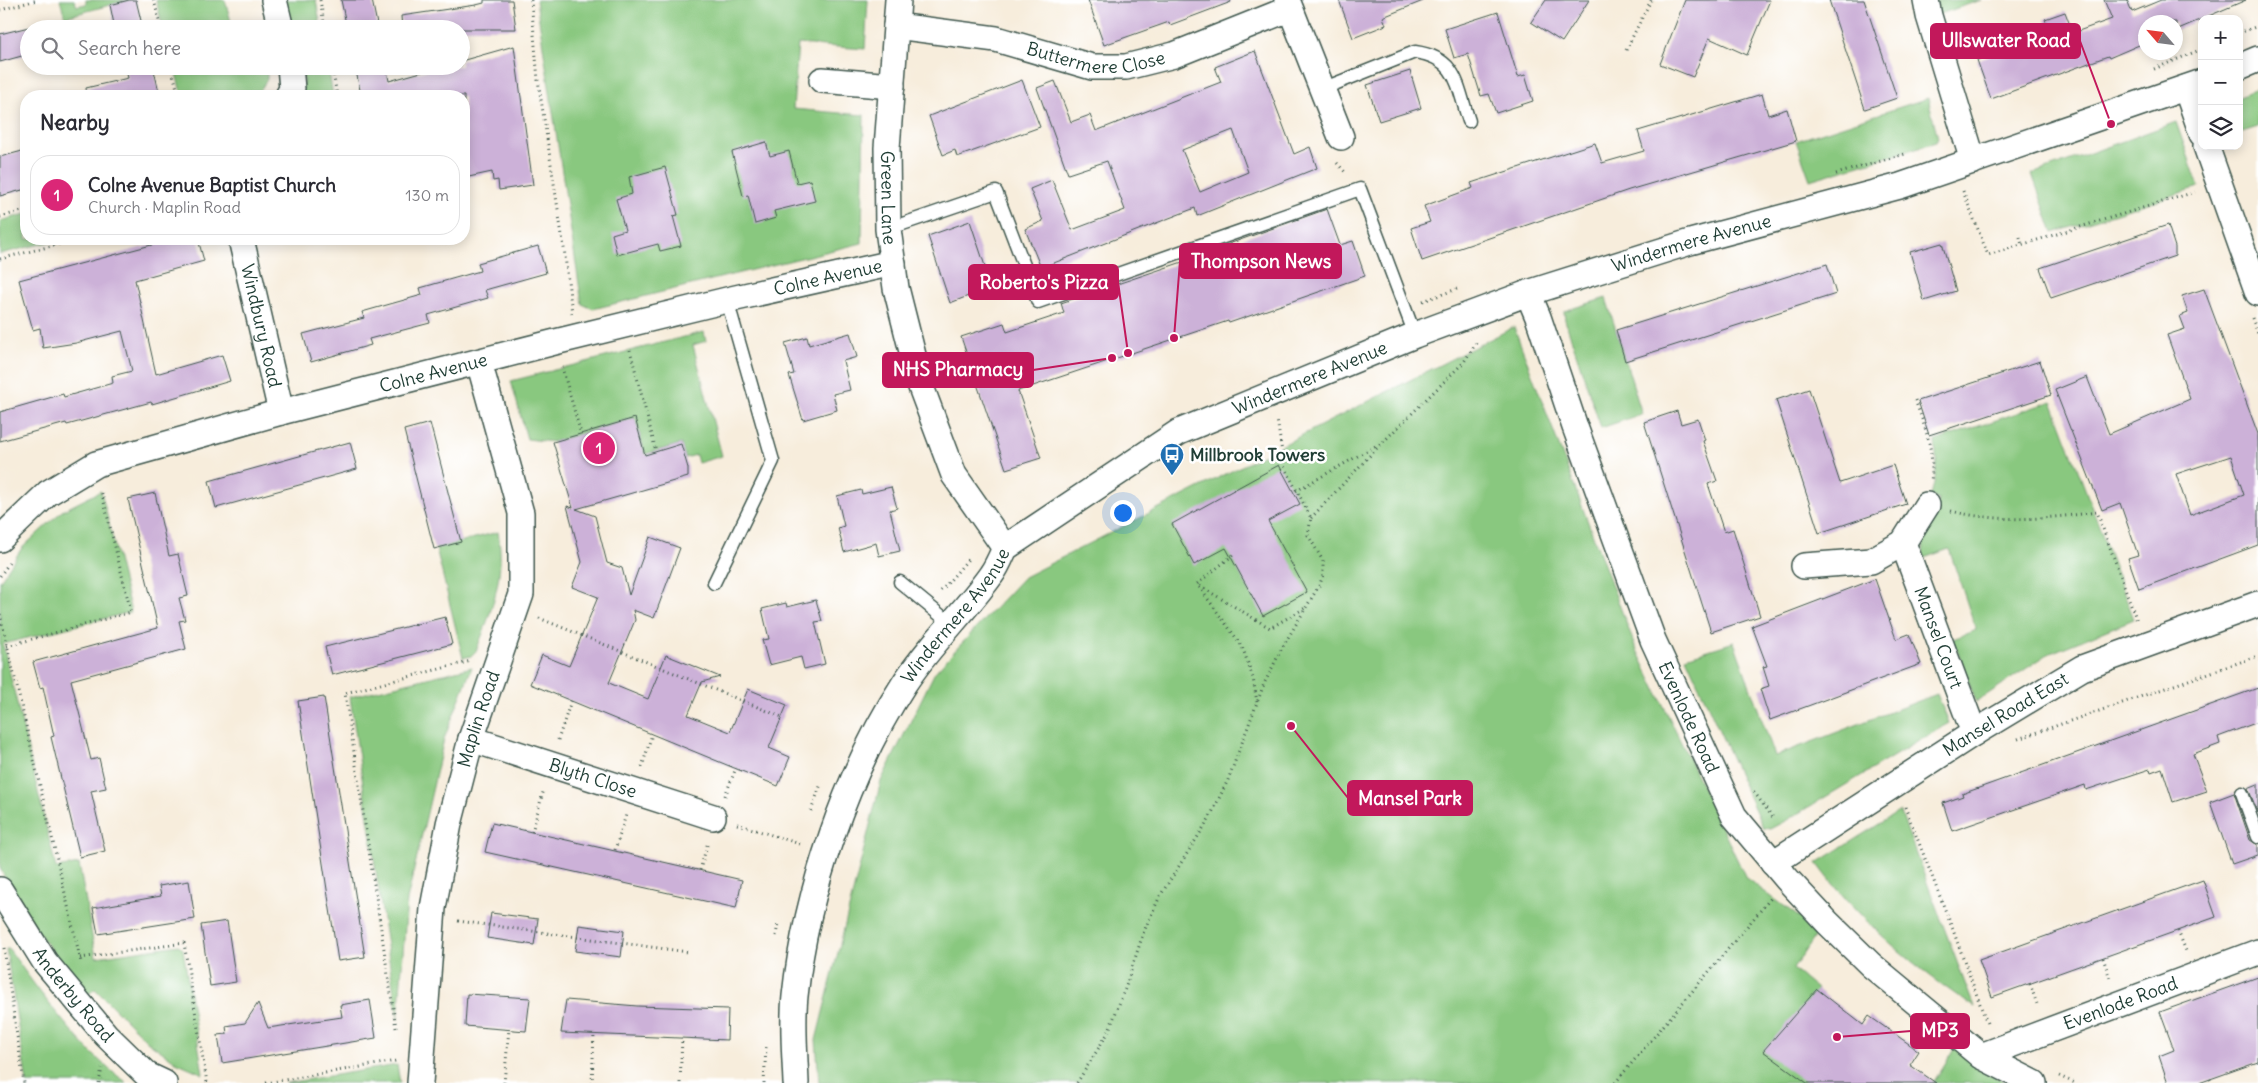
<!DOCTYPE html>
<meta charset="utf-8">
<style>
body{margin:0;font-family:Delius,sans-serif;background:#f2f2f3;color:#2b2b33}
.controls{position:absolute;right:15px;top:15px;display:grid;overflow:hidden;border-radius:10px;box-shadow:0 2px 12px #0003}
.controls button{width:45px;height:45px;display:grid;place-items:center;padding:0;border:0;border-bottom:1px solid #e1e1e2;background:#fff;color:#2b2b33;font:25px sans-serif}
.compass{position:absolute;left:2138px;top:15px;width:45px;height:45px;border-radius:50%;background:#fff;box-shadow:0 2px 12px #0003;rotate:298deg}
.you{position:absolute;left:1122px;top:512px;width:18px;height:18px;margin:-12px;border:4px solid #fff;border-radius:50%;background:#1a73e8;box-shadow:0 0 0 8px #1a73e833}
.badge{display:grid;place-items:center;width:32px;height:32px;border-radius:50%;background:#db2777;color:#fff;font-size:16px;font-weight:700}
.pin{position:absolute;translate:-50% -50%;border:2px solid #fff;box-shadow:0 1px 5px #0006}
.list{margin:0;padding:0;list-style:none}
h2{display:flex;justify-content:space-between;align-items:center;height:65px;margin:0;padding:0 20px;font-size:21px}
h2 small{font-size:16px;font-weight:400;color:#7c7c81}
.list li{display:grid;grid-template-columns:32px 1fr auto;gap:15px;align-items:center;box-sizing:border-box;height:80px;margin:0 10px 10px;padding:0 10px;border:1px solid #e1e1e2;border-radius:20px}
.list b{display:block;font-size:19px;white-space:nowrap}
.list p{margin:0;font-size:16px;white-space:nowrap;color:#7c7c81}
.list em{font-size:16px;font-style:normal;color:#7c7c81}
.icon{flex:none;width:28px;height:28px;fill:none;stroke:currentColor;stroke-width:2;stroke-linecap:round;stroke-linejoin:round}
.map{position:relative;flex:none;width:2258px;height:1083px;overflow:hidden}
.search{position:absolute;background:#fff;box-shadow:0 2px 12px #0003;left:20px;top:20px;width:450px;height:55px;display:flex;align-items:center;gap:12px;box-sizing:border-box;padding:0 18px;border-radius:28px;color:#7c7c81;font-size:19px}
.panel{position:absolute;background:#fff;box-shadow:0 2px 12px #0003;left:20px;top:90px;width:450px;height:155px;border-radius:20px}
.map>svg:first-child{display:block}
.green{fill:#89c87f;stroke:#54825a}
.building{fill:#ccb1d8;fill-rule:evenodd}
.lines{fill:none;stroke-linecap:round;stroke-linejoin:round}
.lane-casing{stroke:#3f574d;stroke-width:15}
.street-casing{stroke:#3f574d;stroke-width:28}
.path{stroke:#3f574d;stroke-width:3;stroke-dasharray:1 4;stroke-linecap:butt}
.lane{stroke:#fff;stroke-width:12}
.street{stroke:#fff;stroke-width:25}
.labels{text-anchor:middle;stroke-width:5;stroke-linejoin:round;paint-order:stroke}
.street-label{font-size:18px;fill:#1f3d34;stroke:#fff}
.poi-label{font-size:18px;font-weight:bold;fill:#1f3d34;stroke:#fff;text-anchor:start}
.leader{fill:none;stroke:#c2185b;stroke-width:2}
.callout-dot{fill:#c2185b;stroke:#fff;stroke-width:2}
.callout{fill:#c2185b;stroke:#c2185b;stroke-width:2}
.callout-label{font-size:19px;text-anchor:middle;font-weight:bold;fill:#fff}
</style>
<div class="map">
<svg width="2258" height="1083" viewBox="0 0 2258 1083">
<rect width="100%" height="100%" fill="#fff"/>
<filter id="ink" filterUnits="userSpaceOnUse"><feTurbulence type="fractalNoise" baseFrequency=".02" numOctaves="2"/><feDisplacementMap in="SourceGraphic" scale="10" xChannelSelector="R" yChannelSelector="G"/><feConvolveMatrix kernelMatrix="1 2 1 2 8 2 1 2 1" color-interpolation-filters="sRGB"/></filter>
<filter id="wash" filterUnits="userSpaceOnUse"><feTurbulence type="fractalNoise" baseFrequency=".0096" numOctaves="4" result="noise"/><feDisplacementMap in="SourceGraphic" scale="20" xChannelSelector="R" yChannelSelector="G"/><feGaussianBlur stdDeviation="1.12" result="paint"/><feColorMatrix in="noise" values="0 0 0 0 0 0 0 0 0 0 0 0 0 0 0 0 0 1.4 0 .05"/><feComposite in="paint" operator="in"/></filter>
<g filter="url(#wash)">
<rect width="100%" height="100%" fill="#f7eddc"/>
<g class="green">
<polygon points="60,0 74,0 77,6 86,4 86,0 129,0 65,17"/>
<polygon points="156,0 225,0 233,29 163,29"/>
<polygon points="284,0 316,0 321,29 291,29"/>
<polygon points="536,0 868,0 865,49 798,44 793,109 864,115 862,243 593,309 582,304"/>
<polygon points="1936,0 1981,0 1937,15"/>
<polygon points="174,66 267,66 267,79 257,96 182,96"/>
<polygon points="301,66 328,66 333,96 301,96 304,81"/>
<polygon points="2258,90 2258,127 2239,133 2239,97"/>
<polygon points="1928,98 1938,138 1936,142 1810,180 1796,141"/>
<polygon points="2176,122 2199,187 2053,233 2032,174"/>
<polygon points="26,214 26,239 61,239 0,254 0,221"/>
<polygon points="1606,298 1642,414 1601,428 1565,320 1564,311"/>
<polygon points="1514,327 1635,646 1746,878 1818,931 1793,969 1817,989 1810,1083 819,1083 816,1040 881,781 935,672 1024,577"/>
<polygon points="704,332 706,341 693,345 722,456 698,463 696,455 685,458 681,444 645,454 635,418 553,442 527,439 511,381"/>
<path d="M 2052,401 L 2134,619 L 2048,654 L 1976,702 L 1953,639 L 1976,630 L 1949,549 L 1924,558 C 1920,538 1932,518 1939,500 L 1931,496 L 1937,469 L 1935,441 Z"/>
<polygon points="101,491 131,612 3,644 56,868 79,864 96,957 179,945 183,949 203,1074 176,1062 147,1041 95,989 86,996 22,911 0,868 0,581 22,548 62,511"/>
<path d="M 498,532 C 506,574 491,613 476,651 L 471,656 L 463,658 L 436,548 Z"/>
<polygon points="1734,642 1775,756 1937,694 1949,723 1787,820 1770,829 1763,828 1686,657"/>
<polygon points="472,667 444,739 407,900 398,1020 350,697"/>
<path d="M 1900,811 L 1974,1007 C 1914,967 1859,921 1817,863 Z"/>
<path d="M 6,949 L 9,949 C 37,989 85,1055 125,1081 L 125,1083 L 27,1083 Z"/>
<polygon points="1956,1046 1989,1074 2006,1083 1933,1083"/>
<polygon points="397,1065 400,1083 286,1083"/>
</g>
<g id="blocks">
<g class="building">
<polygon points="129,0 136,0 143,29 115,29 110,5"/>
<polygon points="341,0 372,0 378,29 347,29"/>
<polygon points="484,0 512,0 516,29 402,29 401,16 476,5 484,3"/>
<polygon points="1088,0 1230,0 1231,2 1170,25 1169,22 1104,45"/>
<polygon points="1339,0 1423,0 1423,1 1383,17 1386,25 1353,38"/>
<polygon points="1546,0 1589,0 1562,42 1531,22"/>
<polygon points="1685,0 1770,0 1747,55 1709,38 1693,77 1660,64"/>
<polygon points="1829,0 1864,0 1897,98 1865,109"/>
<polygon points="2104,0 2127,0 2132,12 2161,0 2246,0 2176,30 2176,22 2146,22 2146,42 2109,58 2108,56 1991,99 1977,60 2050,32 2045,19 2065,12 2073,33 2112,19"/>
<polygon points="1498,12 1518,77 1525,75 1533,101 1496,113 1489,94 1481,96 1468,54 1454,58 1445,29"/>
<polygon points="29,27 29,54 0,62 0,34"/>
<polygon points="514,46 533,185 499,190 498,180 493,181 492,172 464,178 464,96 360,96 360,90 355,66 386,66 389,81 443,66 461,66 461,61"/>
<path d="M 1255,51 L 1294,154 L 1310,147 L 1317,168 L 1197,216 L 1195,208 L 1041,268 L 1025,229 L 1043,221 L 1030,189 L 1052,180 L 1072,230 L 1125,210 L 1107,161 L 1068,174 L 1037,88 L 1055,81 L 1071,122 L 1090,115 L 1096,131 L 1221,82 L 1215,67 ZM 1233,130 L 1248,172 L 1200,192 L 1182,150 Z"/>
<polygon points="125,66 153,66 160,96 87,96 86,88 128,78"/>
<polygon points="1410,71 1421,108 1379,121 1367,85"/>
<polygon points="1022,80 1040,127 957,157 955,150 943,155 929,116"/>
<polygon points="1762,94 1768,115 1787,109 1796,141 1629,190 1422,261 1411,228 1430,222 1424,206 1473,188 1471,183 1595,143 1602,163 1644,151 1638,131"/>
<polygon points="766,142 770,156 789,151 797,183 810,180 815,201 774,211 776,218 755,224 748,195 743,196 732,152"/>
<polygon points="26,150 26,189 0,196 0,157"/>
<polygon points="665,167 678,215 673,216 681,246 660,251 658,244 617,255 612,234 625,230 616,199 632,194 629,177"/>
<polygon points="1327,209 1340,245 1353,241 1365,276 1229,323 1228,321 1018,391 1041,458 1006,469 961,337 1004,323 1007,332 1064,313 1061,303 1209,253 1209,251"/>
<polygon points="970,221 992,287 950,303 928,236"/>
<polygon points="2168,225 2175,247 2175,256 2051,298 2040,268"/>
<polygon points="174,239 198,239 204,261 135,280 156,374 222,355 230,381 152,404 151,402 67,425 66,423 0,441 0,412 63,394 64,397 113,383 112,376 132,371 122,331 76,343 43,348 40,328 33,330 19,280"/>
<polygon points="1942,243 1956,291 1924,301 1910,252"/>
<polygon points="538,246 546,273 485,290 488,298 428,315 430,323 369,339 371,345 311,362 303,334 364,318 362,312 422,295 420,288 480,271 478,263"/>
<polygon points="1827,264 1836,294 1625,361 1616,330"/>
<path d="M 2204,289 L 2258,434 L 2258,545 L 2139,589 L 2128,558 L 2138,555 L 2120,503 L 2102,510 L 2055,390 L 2087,377 L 2109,434 L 2190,399 L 2167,335 L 2185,329 L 2180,316 L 2188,313 L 2182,296 ZM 2231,456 L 2244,495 L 2190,515 L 2176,474 Z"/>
<polygon points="850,333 857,357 843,361 850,390 833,394 837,410 803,420 789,375 794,374 785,343 807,337 809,345"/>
<polygon points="2040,361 2051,395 1929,435 1918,401"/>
<polygon points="1809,389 1840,483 1893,465 1906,504 1819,533 1776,400"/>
<polygon points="1677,411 1681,424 1698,419 1705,440 1703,441 1717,481 1708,484 1724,532 1733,529 1760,616 1711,632 1644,422"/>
<polygon points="635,418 645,455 681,444 688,468 688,477 576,509 595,516 607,563 622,568 629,595 650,537 680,548 654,618 633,610 635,620 609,683 648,699 666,655 720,677 702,682 688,715 730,732 748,689 787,705 769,748 790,757 778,786 530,684 542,655 569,666 598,597 572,587 582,562 567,506 573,508 553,442"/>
<polygon points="430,423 461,542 434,549 404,430"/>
<polygon points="350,442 357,469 216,508 209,481"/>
<polygon points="1279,465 1300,504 1268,521 1307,592 1263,616 1226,548 1194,565 1172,524"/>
<polygon points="891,487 897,508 890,510 900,551 879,556 876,543 844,552 838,528 844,526 837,496 861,490 862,494"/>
<polygon points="155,493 169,556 178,554 188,596 179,598 185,620 179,621 186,649 71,680 91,760 99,758 106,788 91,791 105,851 80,857 51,737 54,736 43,687 40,688 33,662 158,628 128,499"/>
<polygon points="1875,579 1896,639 1909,634 1921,664 1770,720 1760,689 1769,686 1763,667 1767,666 1752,626"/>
<polygon points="816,600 822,621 815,622 825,664 804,669 801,657 769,665 762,640 769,639 762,609 786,603 787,607"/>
<polygon points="445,617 452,644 332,675 325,647"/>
<polygon points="2258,688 2258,722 2218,737 2220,744 2193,754 2207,791 2173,802 2162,768 2151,772 2150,769 2086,790 2085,785 1952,831 1943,803 1963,796 1962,794"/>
<polygon points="324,697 365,957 338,961 298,701"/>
<polygon points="2258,784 2258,813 2248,788"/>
<polygon points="2234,793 2250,840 2258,845 2258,855 2232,864 2210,802"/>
<polygon points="492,823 742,880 736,908 485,852"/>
<polygon points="2203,880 2216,917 1992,997 1979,960"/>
<polygon points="189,881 195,919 98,934 93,908 161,896 159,886"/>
<polygon points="491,913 538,919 534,945 487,938"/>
<polygon points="227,921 236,982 210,986 201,925"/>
<polygon points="579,925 624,931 621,957 575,951"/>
<polygon points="2258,977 2258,1062 2199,1083 2168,1083 2159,1056 2174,1050 2160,1012"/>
<polygon points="1817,989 1863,1025 1869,1016 1919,1051 1910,1065 1936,1083 1807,1083 1763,1051"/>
<polygon points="467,994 530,998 526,1031 465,1026"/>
<polygon points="370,1000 376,1038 222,1063 218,1035 227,1034 226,1026 245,1023 258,1003 268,1028 342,1017 340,1005"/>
<polygon points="566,1000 637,1006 728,1009 727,1040 561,1033"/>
</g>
</g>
</g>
<g filter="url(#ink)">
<use href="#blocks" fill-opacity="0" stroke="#3f574d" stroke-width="1"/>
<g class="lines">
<defs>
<g id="lane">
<path d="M 1322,89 L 1415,52 C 1458,58 1457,86 1469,121"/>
<polyline points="888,229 996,192 1038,302 1360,189 1415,335"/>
<polyline points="900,582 951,624"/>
<polyline points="714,583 773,461 727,300"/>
<polyline points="2242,793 2258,837"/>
</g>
<g id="street">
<polyline points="274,0 281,29"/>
<path id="s1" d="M 898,0 L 887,148 L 888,229 L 896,288 L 921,387 L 954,475 L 1005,548"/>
<polyline points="1287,0 1341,137"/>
<polyline points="1926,0 1929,16 1973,161"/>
<path id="s2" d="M 896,26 L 996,39 L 1092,67 L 1126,67 L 1174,55 L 1289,9"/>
<polyline points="2239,67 2258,59"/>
<polyline points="822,80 892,86"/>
<polyline points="2186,88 2202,134"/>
<polyline points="288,96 292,89 290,66"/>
<polyline points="2206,146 2258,293"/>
<path id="s3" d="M 241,239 L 281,412"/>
<path id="s4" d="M 1528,293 L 1538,317 L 1575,427 L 1653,640 L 1734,816 L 1787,879 L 1828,923 L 1871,965 L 1981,1056 L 2034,1083"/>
<path id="s5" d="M 0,539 L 48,493 L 96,464 L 281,412 L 555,342 L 727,300 L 893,263"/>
<path id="s6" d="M 1903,543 L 1974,733"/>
<polyline points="1804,566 1871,561 1903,543 1927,505"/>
<path id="s7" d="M 471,739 L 713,817"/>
<path id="s8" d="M 1773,863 L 1974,733 L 2082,668 L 2258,604"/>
<path id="s9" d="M 0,890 L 45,962 L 106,1035 L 147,1075 L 164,1083"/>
<path id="s10" d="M 1981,1056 L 2258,952"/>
<path id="s11" d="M 420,1083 L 433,908 L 449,824 L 471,739 L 521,594 L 521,513 L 479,362"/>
<path id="s12" d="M 796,1083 C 795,1055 792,1024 795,996 C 806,892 847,772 904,684 C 929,645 964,613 991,575 C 997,567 1001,557 1005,548 L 1179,432 L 1415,335 L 1528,293 L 1690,242 L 1900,186 L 2202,82"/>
</g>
</defs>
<use href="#lane" class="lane-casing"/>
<use href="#street" class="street-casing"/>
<g class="path">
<polyline points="154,0 161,29"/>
<polyline points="320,0 325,29"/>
<polyline points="531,0 538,80 564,248 572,313"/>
<polyline points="0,10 37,0"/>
<polyline points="2239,33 2258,26"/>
<polyline points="1626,50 1651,0"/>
<polyline points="171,66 179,96"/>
<polyline points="332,66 337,96"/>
<polyline points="2154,69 2202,49"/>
<polyline points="1337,163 1346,173"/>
<polyline points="1836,174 1905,154"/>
<polyline points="1963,191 1988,255 2195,192"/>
<polyline points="0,217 26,210"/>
<polyline points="2020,237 2022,245"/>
<polyline points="0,259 79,239"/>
<polyline points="1423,301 1457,289"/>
<polyline points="2252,318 2258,334"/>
<polyline points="630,350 656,451"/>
<polyline points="562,367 581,434"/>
<path d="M 1915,400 C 1925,427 1935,451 1931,481"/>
<polyline points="1296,491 1379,444"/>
<path d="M 1951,511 C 2001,523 2046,519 2097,512 L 2137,621"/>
<polyline points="1311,518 1375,450 1464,362 1478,340"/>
<polyline points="1233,555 1197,584 1242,646 1253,678 1257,702"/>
<polyline points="0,576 9,563"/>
<polyline points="1200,586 1270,628 1305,608"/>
<polyline points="941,591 969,558"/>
<polyline points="0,614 81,962"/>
<polyline points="539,618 782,717"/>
<polyline points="7,646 131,612 101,490"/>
<polyline points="2018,739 2258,656"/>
<polyline points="558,740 571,701"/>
<polyline points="642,767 652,734"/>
<polyline points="1754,792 1774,819"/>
<polyline points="725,796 736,768"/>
<polyline points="1905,807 1953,930 1988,1026"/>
<polyline points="811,811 821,784"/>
<polyline points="737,824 800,844"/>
<polyline points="532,832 544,789"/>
<polyline points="615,850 626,815"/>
<polyline points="700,870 708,842"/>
<polyline points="458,921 688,952"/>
<polyline points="2178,931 2186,951"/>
<polyline points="776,936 778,923"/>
<polyline points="4,948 24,1083"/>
<polyline points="80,958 184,943 207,1083"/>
<polyline points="2103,958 2111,981"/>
<polyline points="2030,984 2038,1007"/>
<polyline points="396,1028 345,693 471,661"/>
<polyline points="2059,1076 2075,1083"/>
<polyline points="2210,1079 2212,1083"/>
<polyline points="99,1083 102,1068"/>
<polyline points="266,1083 396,1061"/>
<polyline points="504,1083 509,1029"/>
<polyline points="592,1083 594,1034"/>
<polyline points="680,1083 682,1039"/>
<polyline points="764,1083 766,1047"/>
<polyline points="1077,1083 1108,1033 1126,986 1144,931 1160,896 1209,819 1228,780 1264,684 1282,648 1320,584 1323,575 1323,561 1308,535 1311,518 1284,466 1277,419"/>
<polyline points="1615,1083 1771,898"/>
</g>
<use href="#lane" class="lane"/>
<use href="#street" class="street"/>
</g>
</g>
<defs>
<symbol id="bus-pin" viewBox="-11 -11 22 30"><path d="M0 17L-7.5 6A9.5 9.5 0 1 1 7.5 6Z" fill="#1f6fb2" stroke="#fff"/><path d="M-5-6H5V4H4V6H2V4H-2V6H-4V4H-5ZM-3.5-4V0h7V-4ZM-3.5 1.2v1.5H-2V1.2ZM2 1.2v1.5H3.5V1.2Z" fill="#fff"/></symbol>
</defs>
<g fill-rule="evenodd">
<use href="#bus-pin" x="1158" y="441" width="28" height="38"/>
</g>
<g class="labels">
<g class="street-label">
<text dy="6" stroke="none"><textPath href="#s2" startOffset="204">Buttermere Close</textPath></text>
<text dy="6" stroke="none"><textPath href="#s1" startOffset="198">Green Lane</textPath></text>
<text dy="6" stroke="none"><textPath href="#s12" startOffset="1346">Windermere Avenue</textPath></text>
<text dy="6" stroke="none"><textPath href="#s5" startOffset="878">Colne Avenue</textPath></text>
<text dy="6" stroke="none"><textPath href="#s3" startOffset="89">Windbury Road</textPath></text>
<text dy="6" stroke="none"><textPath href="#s5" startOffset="472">Colne Avenue</textPath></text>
<text dy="6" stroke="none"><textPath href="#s12" startOffset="941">Windermere Avenue</textPath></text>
<text dy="6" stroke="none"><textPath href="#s12" startOffset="506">Windermere Avenue</textPath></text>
<text dy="6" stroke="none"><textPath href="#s6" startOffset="101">Mansel Court</textPath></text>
<text dy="6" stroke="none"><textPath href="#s8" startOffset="276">Mansel Road East</textPath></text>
<text dy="6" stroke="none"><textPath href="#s4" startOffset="454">Evenlode Road</textPath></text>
<text dy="6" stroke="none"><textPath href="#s11" startOffset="370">Maplin Road</textPath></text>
<text dy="6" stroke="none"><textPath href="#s7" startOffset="128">Blyth Close</textPath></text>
<text dy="6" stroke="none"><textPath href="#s9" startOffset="128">Anderby Road</textPath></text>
<text dy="6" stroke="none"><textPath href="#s10" startOffset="149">Evenlode Road</textPath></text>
</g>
<g class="poi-label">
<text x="1190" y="461">Millbrook Towers</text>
</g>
</g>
<path class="leader" d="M2111 124L2080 41M1174 338L1180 261M1128 353L1118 282M1112 358L1033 370M1291 726L1348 798M1837 1037L1911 1031"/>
<g class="callout-dot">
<circle cx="2111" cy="124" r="5"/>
<circle cx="1174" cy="338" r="5"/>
<circle cx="1128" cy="353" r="5"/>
<circle cx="1112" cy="358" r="5"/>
<circle cx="1291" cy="726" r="5"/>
<circle cx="1837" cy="1037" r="5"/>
</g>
<g class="callout">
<rect x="1931" y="24" width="149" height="34" rx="5"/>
<rect x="1180" y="244" width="161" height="34" rx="5"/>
<rect x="969" y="265" width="149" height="34" rx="5"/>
<rect x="883" y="353" width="150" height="34" rx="5"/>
<rect x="1348" y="781" width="124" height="34" rx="5"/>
<rect x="1911" y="1014" width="58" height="34" rx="5"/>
</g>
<g class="callout-label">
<text x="2006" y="47">Ullswater Road</text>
<text x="1261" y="268">Thompson News</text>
<text x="1044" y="289">Roberto's Pizza</text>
<text x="958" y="376">NHS Pharmacy</text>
<text x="1410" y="805">Mansel Park</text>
<text x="1940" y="1037">MP3</text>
</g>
</svg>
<div class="controls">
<button>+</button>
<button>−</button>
<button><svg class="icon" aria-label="layers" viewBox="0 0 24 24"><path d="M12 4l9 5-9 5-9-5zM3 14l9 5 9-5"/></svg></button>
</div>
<svg class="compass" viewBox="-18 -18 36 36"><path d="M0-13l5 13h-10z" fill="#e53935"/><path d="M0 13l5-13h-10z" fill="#7c7c81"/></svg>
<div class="you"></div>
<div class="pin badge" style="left:599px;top:448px">1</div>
<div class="search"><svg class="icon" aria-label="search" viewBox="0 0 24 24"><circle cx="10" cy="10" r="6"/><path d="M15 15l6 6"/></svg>Search here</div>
<section class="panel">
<h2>Nearby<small></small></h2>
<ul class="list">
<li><span class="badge">1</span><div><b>Colne Avenue Baptist Church</b><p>Church · Maplin Road</p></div><em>130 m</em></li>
</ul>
</section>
</div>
